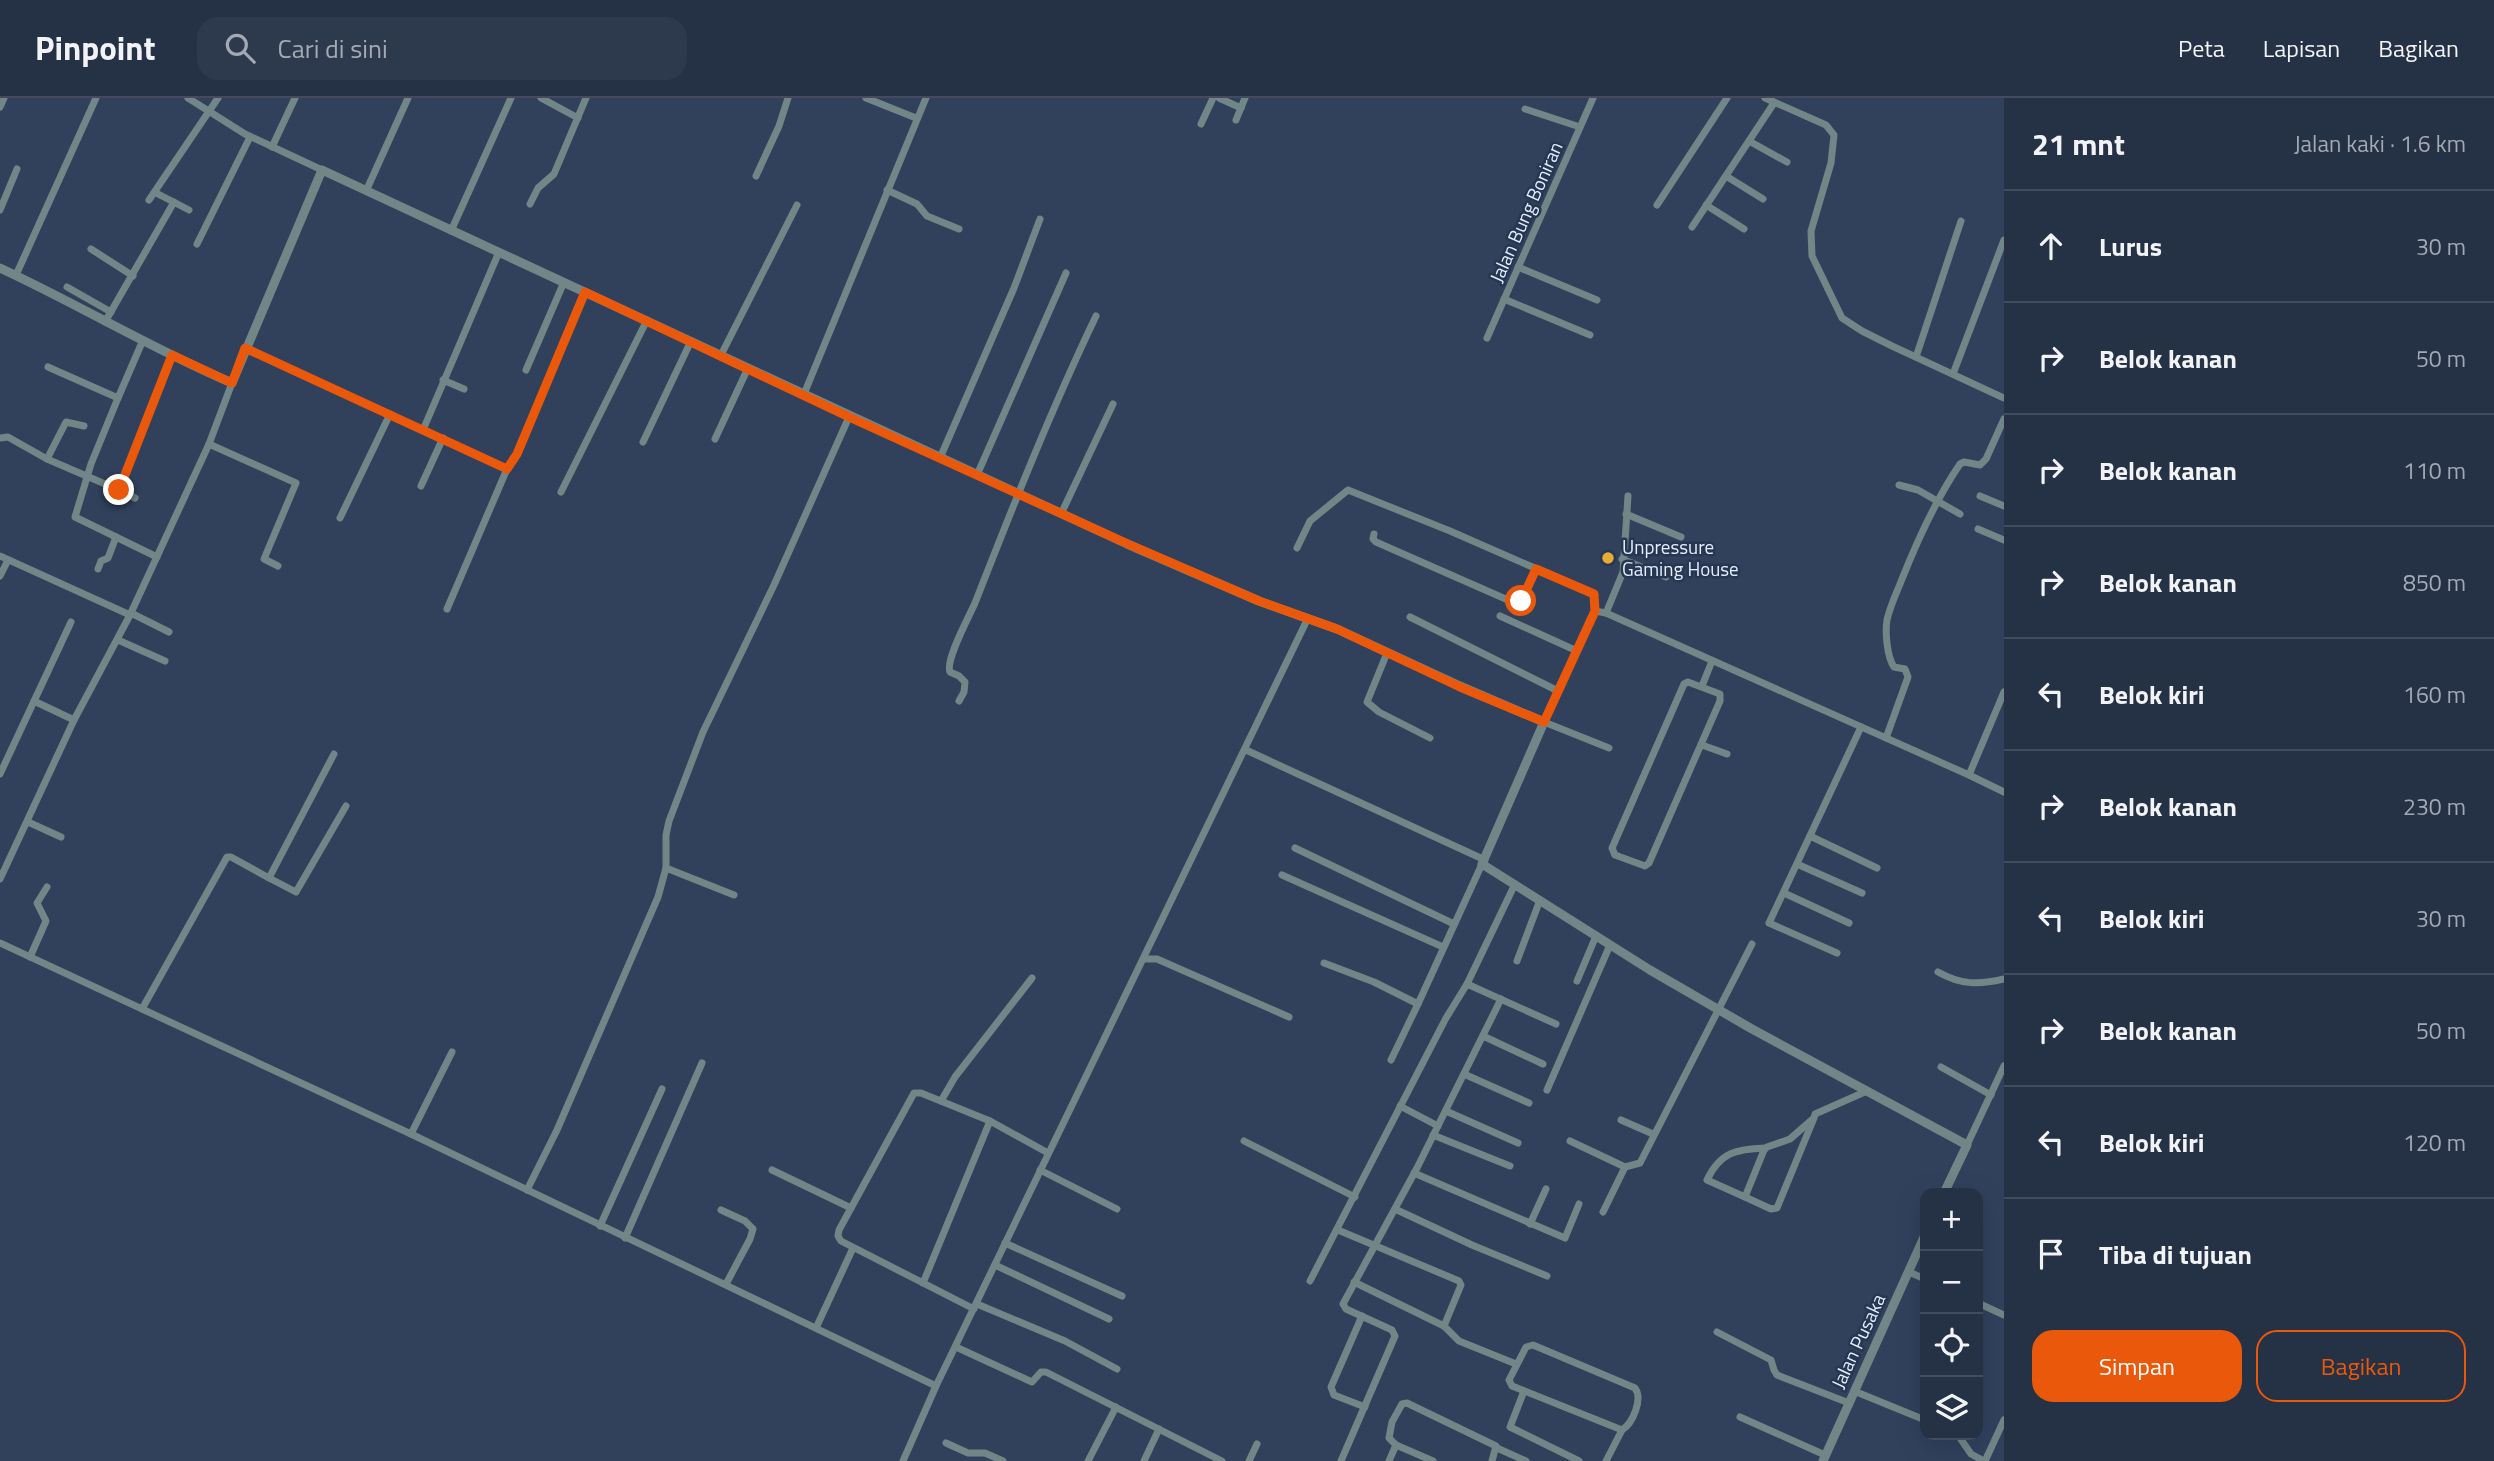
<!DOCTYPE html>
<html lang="id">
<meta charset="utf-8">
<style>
body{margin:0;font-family:"Titillium Web",sans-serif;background:#2d394c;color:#f1f3f6}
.controls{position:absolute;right:21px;bottom:21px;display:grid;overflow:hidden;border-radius:14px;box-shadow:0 7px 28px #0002}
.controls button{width:63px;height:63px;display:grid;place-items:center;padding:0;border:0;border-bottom:2px solid #424c5e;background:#253145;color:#f1f3f6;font:35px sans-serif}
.stop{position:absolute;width:21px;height:21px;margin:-16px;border:5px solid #ea580c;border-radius:50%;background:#fff}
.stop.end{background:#ea580c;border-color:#fff;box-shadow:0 2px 7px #0008}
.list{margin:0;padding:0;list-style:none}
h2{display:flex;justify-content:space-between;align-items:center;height:91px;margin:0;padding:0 28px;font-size:30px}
h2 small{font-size:23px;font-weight:400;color:#a3a9b3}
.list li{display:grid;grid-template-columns:46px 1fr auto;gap:21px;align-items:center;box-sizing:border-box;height:112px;padding:0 28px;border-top:2px solid #424c5e}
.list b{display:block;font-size:26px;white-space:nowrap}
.list em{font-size:23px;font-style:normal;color:#a3a9b3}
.actions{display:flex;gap:14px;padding:21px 28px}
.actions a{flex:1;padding:16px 0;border:2px solid #ea580c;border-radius:21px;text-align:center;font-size:24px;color:#ea580c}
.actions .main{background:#ea580c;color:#fff}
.icon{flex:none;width:38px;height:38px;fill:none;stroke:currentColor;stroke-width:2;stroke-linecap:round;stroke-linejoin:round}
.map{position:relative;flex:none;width:2004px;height:1363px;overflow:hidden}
header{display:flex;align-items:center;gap:42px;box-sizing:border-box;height:98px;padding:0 35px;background:#253145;border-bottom:2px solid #424c5e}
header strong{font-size:33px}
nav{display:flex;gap:38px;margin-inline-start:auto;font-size:24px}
.search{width:490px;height:63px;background:#2d394c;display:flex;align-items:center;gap:18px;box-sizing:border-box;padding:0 24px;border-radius:21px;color:#a3a9b3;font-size:26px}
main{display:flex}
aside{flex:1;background:#253145}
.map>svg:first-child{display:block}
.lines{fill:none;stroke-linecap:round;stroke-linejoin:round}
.minor{stroke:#718687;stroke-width:7}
.tertiary{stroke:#718687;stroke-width:9}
.route{stroke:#ea580c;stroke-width:9}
.poi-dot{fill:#e6ac36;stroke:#273651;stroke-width:2.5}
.labels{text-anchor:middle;stroke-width:5;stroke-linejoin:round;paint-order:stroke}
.street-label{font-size:19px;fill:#e3edff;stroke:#273651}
.poi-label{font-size:19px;fill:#e3edff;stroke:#273651;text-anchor:start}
</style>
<header>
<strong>Pinpoint</strong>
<div class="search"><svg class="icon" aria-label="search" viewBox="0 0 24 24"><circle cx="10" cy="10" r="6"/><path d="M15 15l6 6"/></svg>Cari di sini</div>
<nav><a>Peta</a><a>Lapisan</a><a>Bagikan</a></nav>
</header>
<main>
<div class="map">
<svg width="2004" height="1363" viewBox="0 0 2004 1363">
<rect width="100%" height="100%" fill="#31415c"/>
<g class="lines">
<g class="minor">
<polyline points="188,0 245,36 322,72"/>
<polyline points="541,0 578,20"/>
<polyline points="866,0 916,20"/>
<polyline points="1219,0 1241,10"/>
<polyline points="1765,0 1826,27 1834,37 1831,65 1811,133 1812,158 1842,220 1862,233 1892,248 2004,300"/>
<polyline points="0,9 4,0"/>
<polyline points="1525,11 1580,29"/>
<polyline points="1236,22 1245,0"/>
<polyline points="1201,26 1213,0"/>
<polyline points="1749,43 1787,64"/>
<polyline points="272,49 295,0"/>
<polyline points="756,78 779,28 788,0"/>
<polyline points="1726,78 1763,101"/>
<polyline points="367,91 408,0"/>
<polyline points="887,92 917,106 927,118 959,131"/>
<polyline points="158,96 189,112"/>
<polyline points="149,102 218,0"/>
<polyline points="530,106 538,90 554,76 586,0"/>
<polyline points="1657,107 1727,0"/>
<polyline points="1706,107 1744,131"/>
<polyline points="0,112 17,71"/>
<polyline points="1692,129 1774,5"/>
<polyline points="451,133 511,0"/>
<polyline points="197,146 250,39"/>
<polyline points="91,151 133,178"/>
<polyline points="1518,169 1597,202"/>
<polyline points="16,177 96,0"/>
<polyline points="67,189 111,214"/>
<polyline points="1504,201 1590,237"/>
<polyline points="105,224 174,104"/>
<polyline points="1487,240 1593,0"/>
<polyline points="245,250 507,371 517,356 585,194"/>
<polyline points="721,257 797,107"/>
<polyline points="1916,259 1961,123"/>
<polyline points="48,269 118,300 143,242"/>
<polyline points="526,272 564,184"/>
<polyline points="1953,276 2004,142"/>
<polyline points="443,282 464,291"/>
<polyline points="804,296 926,0"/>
<polyline points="118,300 91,366 75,419 157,459"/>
<polyline points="423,332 499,154"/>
<polyline points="0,340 8,339 47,361 119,392 172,257"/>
<polyline points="715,341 748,270"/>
<polyline points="643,344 691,243"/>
<polyline points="209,346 296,385 264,461 278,468"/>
<polyline points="940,360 1014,190 1040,121"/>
<polyline points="47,361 66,324 84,328"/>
<polyline points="977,377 1066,175"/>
<polyline points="1899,387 1918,392 1960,416"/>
<polyline points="421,388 443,340"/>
<polyline points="119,392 135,400"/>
<polyline points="561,394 647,222"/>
<polyline points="1980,398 2004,408"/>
<polyline points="1061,416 1113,306"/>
<polyline points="1626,416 1681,439"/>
<polyline points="340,420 390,316"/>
<polyline points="1978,431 2004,442"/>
<polyline points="1374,436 1373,441 1376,444 1517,506 1521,503 1536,471"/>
<polyline points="1297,450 1310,423 1348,392 1450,433 1594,496 1595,513"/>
<polyline points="0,458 130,517"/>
<polyline points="1622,461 1666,479"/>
<polyline points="98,471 101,463 108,460 116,439"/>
<polyline points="0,478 8,462"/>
<polyline points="447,511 507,371"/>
<polyline points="131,515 169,534"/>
<polyline points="1606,515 1623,474 1628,398"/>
<polyline points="1500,518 1577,553"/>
<polyline points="1410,519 1558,593"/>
<polyline points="118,542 165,563"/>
<polyline points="1387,555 1367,604 1379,614 1430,640"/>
<polygon points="1688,584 1720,596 1720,603 1649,765 1645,768 1615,757 1612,750 1684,586"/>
<polyline points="1702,588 1712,563"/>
<polyline points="2004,594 1969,677 2004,694"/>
<polyline points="34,603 74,622"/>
<path d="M 959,603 L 964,594 L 965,584 L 959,578 L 950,574 C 945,562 969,519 975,505 C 1013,408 1051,312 1096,218"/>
<path d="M 1886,640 L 1908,579 L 1905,571 L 1894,569 C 1887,559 1885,534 1887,522 C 1890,508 1897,494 1902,481 C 1918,441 1936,401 1960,366 L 1964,364 L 1980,367 L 1986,361 L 2004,321"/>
<polyline points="1702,647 1727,656"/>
<polyline points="1609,650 1544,624 1595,513 1606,515 1969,677"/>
<polyline points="1246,652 1485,762"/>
<polyline points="0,676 71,524"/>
<polyline points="28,724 61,739"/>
<polyline points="1810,738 1877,770"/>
<polyline points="1295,750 1454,826"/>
<polyline points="1797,766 1862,795"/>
<polyline points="666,770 734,797"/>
<polyline points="1282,777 1443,849"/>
<polyline points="269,780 296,794 346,708"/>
<polyline points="0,781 74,622 130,517 209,346 232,285"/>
<polyline points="1784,795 1849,825"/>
<polyline points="0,845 411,1036 936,1288 1308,520"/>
<polyline points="1837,855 1769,825 1861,629"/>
<polyline points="30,859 46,823 37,805 47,789"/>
<polyline points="1144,861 1157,861 1289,919"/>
<polyline points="1517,863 1540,802"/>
<polyline points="1324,865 1374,884 1418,906 1482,766"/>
<path d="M 1938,874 C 1961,887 1979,887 2004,881"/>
<polyline points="1577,883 1596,838"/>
<polyline points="1467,886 1556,926"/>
<polyline points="142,911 227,759 231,759 269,780 334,656"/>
<polyline points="1483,938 1543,966"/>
<polyline points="1391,962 1418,906"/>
<polyline points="1941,969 1991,997"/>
<polyline points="1464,976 1529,1005"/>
<polyline points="1547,992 1610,847"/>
<polyline points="941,1003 955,979 1032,880"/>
<polyline points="1400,1008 1438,1028"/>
<polyline points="1446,1013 1518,1045"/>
<polyline points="1814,1020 1790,1041 1767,1049 1764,1052 1745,1099 1771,1111 1777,1110 1814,1020 1815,1016 1867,993"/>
<polyline points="1621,1022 1653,1036"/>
<polyline points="411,1036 452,954"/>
<polyline points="1433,1037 1510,1068"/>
<polyline points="1244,1043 1355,1099"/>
<polyline points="1570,1043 1625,1069"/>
<polyline points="1967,1047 2004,968"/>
<polyline points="772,1072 851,1110"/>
<polyline points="1040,1072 1117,1111"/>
<polyline points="1414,1075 1565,1140 1579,1106"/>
<polyline points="527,1092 557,1032 658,799 666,770 666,737 669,723 703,634 774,487 849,319"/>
<path d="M 1745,1099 L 1707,1082 C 1720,1054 1737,1051 1765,1050"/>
<polyline points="1395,1111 1472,1147 1547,1178"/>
<polyline points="721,1112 745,1123 753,1131 750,1141 726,1186"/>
<polyline points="1603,1114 1625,1069 1640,1065 1752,846"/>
<polyline points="1530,1126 1546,1091"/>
<polyline points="600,1128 662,991"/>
<polyline points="1338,1132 1459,1183 1461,1187 1444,1228"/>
<polyline points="625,1140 702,965"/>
<polyline points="1005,1145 1122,1198"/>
<polyline points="995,1167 1109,1221"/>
<polyline points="1909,1174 1925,1181"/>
<polyline points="1310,1183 1446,920 1467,886 1515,786"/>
<polyline points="1354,1184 1444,1228 1459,1243 1516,1266"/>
<polyline points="923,1185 990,1023"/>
<polyline points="1978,1205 2004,1217"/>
<polyline points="977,1206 1065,1243 1117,1271"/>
<polyline points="974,1211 841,1143 838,1138 839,1132 914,995 921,995 990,1023 1048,1055"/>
<polyline points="1362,1218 1331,1289 1334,1297 1365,1309"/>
<polyline points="816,1230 853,1150"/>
<polyline points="1717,1234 1771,1262 1774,1272 1777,1277 1849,1305"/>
<path d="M 1533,1247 L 1635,1290 C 1643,1301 1633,1325 1622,1332 L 1512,1288 L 1509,1282 L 1526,1249 Z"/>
<polyline points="956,1249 1032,1284 1041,1274 1046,1274 1222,1363"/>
<polyline points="1524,1293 1510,1329 1579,1363"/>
<polyline points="1854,1293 1925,1322"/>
<polyline points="1740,1319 1825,1357"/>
<polyline points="1958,1337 1971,1356 1984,1363"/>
<polyline points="946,1345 968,1355 985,1355 1003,1363"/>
<polyline points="1497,1350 1526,1363"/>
<polyline points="903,1363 936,1288"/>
<polyline points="1088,1363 1116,1309"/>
<polyline points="1144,1363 1159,1331"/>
<polyline points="1249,1363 1257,1346"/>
<polyline points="1341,1363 1395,1238 1392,1232 1346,1211 1343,1206 1417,1070 1501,901"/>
<polyline points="1389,1363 1396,1347"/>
<polyline points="1433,1363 1396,1347 1389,1340 1392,1324 1402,1306 1407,1305 1496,1348 1492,1363"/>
<polyline points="1606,1363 1622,1332"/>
<polyline points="1985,1363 2004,1322"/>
</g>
<g class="tertiary">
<path d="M 0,170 C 78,206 152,251 232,285 L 322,72 L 1127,446 L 1259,503 L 1337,531 L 1460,588 L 1544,624 L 1482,766 L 1650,872 L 1752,931 L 1967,1047 L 1944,1095"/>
<polyline points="1823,1363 1925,1137"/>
</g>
</g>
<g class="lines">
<polyline class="route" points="119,392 172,257 232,285 245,250 507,371 517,356 585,194 849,319 1128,446 1259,503 1337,531 1460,589 1544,624 1595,513 1594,496 1536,471 1521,503"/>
</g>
<circle class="poi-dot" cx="1608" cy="460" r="7"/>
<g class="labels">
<g class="street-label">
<text transform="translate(1526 114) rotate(-66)" y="7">Jalan Bung Boniran</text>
<text transform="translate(1858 1243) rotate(-65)" y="7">Jalan Pusaka</text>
</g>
<g class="poi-label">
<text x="1622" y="456">Unpressure<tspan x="1622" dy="22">Gaming House</tspan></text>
</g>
</g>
</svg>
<div class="controls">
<button>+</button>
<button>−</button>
<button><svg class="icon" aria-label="locate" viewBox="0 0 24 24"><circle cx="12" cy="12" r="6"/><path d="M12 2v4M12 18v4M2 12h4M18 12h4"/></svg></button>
<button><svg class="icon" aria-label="layers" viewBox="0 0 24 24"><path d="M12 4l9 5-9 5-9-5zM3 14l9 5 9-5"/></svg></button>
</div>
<div class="stop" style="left:1521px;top:503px"></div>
<div class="stop end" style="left:119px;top:392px"></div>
</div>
<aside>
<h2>21 mnt<small>Jalan kaki · 1.6 km</small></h2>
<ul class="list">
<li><svg class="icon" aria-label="ahead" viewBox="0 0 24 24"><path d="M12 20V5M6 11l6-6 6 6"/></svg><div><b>Lurus</b></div><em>30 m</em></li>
<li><svg class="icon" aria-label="right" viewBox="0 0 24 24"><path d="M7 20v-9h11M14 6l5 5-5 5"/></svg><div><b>Belok kanan</b></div><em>50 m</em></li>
<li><svg class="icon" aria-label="right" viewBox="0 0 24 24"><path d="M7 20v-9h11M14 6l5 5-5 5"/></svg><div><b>Belok kanan</b></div><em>110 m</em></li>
<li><svg class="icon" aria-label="right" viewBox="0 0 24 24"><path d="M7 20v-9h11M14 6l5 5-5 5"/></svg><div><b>Belok kanan</b></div><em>850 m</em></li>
<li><svg class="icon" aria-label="left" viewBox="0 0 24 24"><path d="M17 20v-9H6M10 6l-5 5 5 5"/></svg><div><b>Belok kiri</b></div><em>160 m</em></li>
<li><svg class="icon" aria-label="right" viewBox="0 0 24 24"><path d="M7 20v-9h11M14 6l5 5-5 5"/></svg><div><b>Belok kanan</b></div><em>230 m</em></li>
<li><svg class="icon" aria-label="left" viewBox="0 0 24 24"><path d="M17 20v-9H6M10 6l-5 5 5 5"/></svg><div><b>Belok kiri</b></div><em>30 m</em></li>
<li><svg class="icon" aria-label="right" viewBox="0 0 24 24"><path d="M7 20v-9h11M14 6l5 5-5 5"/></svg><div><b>Belok kanan</b></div><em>50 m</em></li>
<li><svg class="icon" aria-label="left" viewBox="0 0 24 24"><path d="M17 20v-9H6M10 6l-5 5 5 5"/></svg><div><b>Belok kiri</b></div><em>120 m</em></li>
<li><svg class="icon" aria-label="arrive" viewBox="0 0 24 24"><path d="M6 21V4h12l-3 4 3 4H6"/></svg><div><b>Tiba di tujuan</b></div></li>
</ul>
<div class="actions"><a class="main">Simpan</a><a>Bagikan</a></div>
</aside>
</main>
